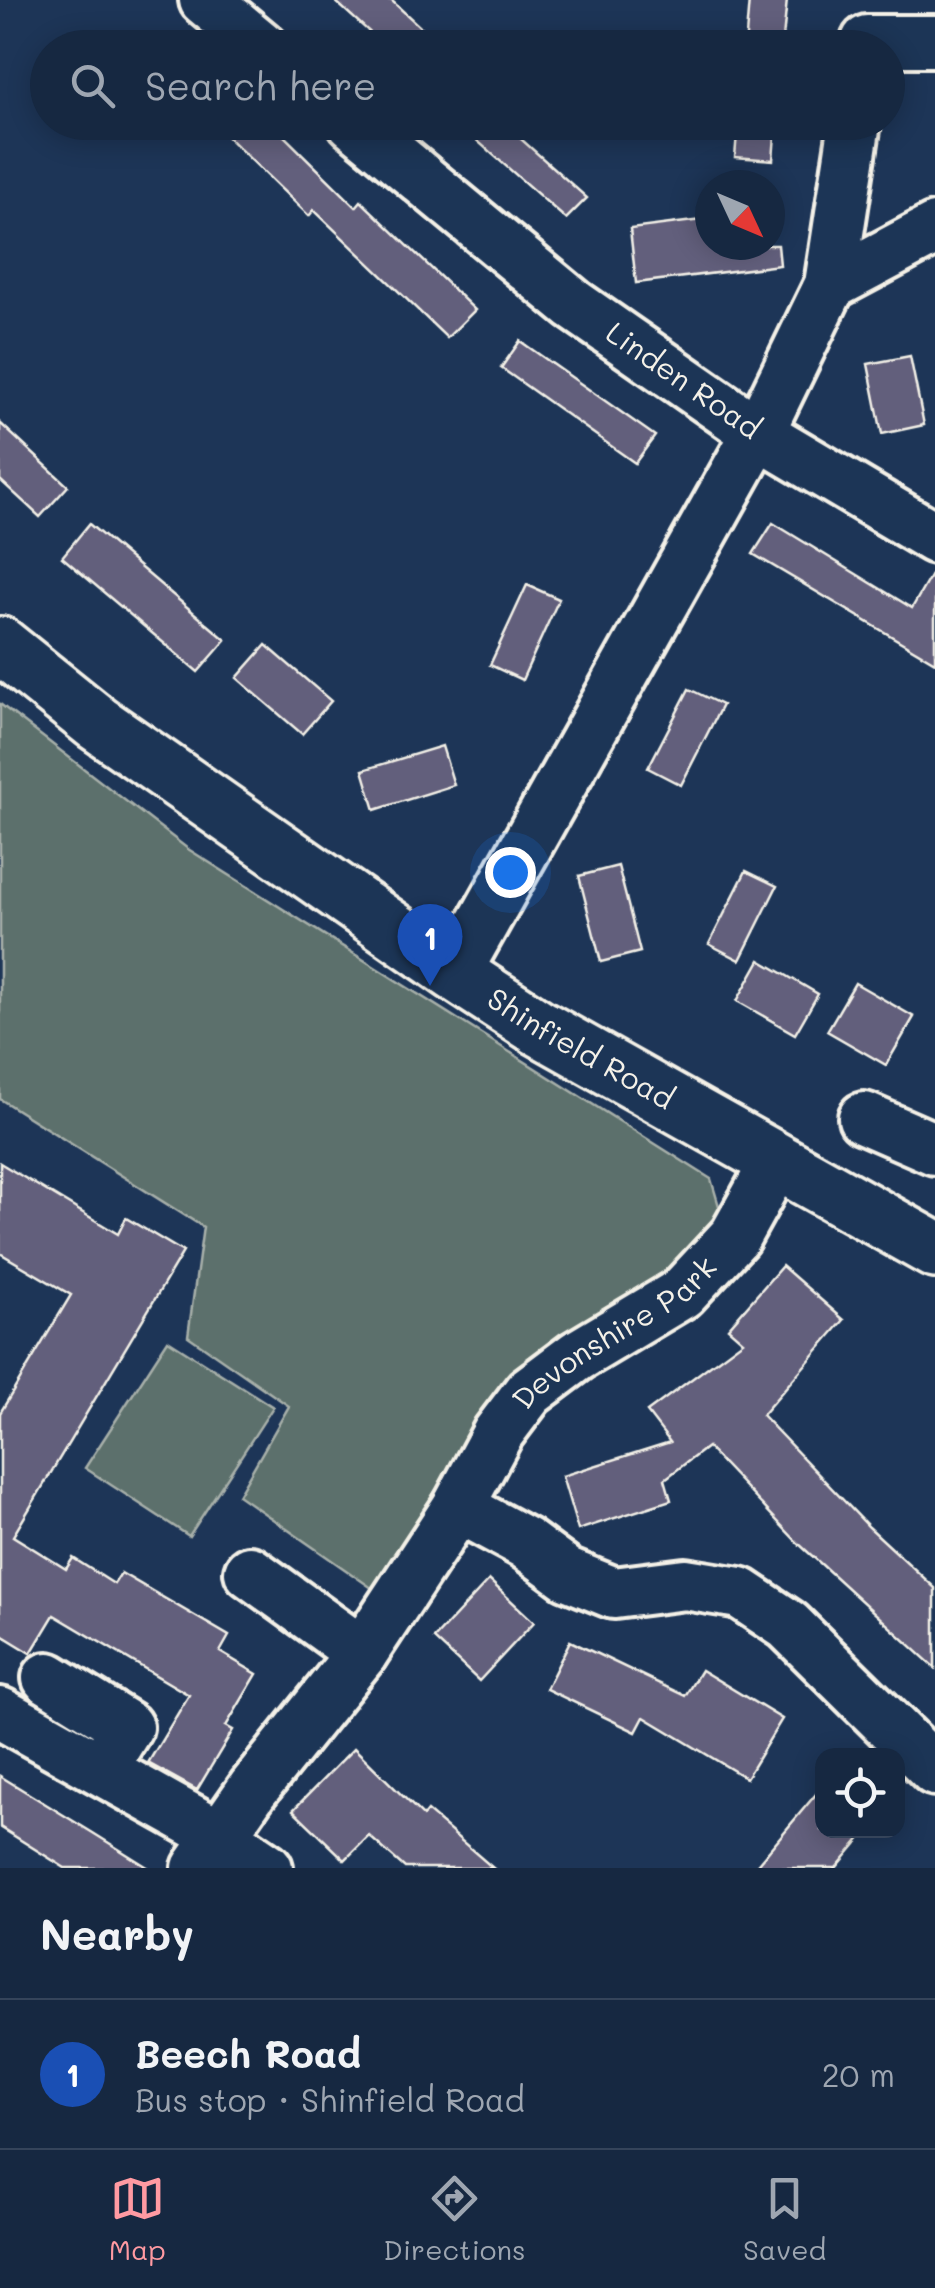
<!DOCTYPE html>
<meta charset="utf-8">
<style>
body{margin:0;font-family:Mali,sans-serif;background:#1f3048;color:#f1f3f6}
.controls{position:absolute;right:30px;bottom:30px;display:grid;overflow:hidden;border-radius:20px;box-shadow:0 5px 25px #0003}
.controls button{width:90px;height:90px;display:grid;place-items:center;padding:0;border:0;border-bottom:2px solid #35445a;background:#162841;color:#f1f3f6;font:50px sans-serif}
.compass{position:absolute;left:695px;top:170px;width:90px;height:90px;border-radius:50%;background:#162841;box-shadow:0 5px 25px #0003;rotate:134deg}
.you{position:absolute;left:510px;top:872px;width:35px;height:35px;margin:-25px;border:8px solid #fff;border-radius:50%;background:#1a73e8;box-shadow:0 0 0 15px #1a73e833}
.badge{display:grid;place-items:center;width:65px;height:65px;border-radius:50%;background:#ff9aa2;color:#fff;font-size:32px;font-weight:700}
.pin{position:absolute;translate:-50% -82px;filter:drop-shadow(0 2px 5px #0008)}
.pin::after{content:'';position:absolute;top:52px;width:35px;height:30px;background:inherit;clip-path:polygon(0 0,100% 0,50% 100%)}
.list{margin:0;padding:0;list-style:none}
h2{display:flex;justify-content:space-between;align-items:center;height:130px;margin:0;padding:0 40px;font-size:42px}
h2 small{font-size:32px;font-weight:400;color:#9ea6b1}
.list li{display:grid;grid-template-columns:65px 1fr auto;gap:30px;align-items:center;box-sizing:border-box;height:150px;padding:0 40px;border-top:2px solid #35445a}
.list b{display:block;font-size:38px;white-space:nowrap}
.list p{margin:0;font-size:32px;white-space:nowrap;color:#9ea6b1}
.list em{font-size:32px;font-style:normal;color:#9ea6b1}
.icon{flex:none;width:55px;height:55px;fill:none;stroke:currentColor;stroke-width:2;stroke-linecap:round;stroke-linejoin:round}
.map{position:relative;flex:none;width:935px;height:1868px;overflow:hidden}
.search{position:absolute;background:#162841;box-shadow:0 5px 25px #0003;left:30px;right:30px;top:30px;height:110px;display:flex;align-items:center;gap:25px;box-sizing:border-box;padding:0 35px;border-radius:55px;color:#9ea6b1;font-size:38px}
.sheet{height:280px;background:#162841}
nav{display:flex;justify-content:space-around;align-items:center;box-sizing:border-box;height:140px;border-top:2px solid #35445a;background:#162841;font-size:28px;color:#9ea6b1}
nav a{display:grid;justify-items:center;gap:5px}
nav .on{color:#ff9aa2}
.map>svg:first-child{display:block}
.green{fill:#5c706c;stroke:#a8b0aa;stroke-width:2.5}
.building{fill:#625e7b;stroke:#f4f1e8;stroke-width:2.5}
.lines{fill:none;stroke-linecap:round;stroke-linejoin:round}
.minor-casing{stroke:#f4f1e8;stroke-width:58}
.major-casing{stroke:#f4f1e8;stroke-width:62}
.minor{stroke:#1d3557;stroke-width:50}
.major{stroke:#1d3557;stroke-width:55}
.labels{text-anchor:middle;stroke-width:8;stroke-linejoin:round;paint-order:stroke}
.street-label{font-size:30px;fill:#f4f1e8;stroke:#1d3557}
</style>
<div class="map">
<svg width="935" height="1868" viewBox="0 0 935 1868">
<rect width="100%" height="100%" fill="#1d3557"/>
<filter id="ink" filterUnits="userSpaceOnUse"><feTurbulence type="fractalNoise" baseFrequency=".01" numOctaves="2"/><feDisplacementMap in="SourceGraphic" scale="20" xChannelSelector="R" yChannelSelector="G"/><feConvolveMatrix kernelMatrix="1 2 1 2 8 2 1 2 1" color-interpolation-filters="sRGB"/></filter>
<g filter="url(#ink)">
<g class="green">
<polygon points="0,704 188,849 711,1179 721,1213 656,1282 512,1372 379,1593 238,1495 289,1406 188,1336 203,1227 0,1099"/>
<polygon points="168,1340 273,1407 189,1536 85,1468"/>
</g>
<g class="building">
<polygon points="334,0 391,0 443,48 387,48"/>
<polygon points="749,0 787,0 782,48 745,48"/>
<polygon points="212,122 270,122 356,207 361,201 475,310 447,338 314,210 309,216"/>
<polygon points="456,122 502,122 587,198 566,219"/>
<polygon points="738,122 776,122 773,160 735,157"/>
<polygon points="710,219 710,245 778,245 780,265 636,283 630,229"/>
<polygon points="520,341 655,436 635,463 501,368"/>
<polygon points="910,356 924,425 882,434 868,364"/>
<polygon points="0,423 68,486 40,517 0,480"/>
<polygon points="773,523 912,608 935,568 935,662 753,554"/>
<polygon points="89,524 226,640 198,672 62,557"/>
<polygon points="527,585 559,599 522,680 490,665"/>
<polygon points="266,645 331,701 302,734 237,678"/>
<polygon points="689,689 722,705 681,785 648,768"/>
<polygon points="442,746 454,785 375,810 363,770"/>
<polygon points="618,866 640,952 601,962 579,876"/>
<polygon points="746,871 777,886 740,960 709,944"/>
<polygon points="760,960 818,994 795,1034 737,1001"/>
<polygon points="855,983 914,1017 886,1065 827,1031"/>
<polygon points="0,1163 118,1234 126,1218 183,1252 13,1536 66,1569 73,1558 114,1584 121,1573 229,1636 220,1652 257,1674 226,1726 233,1730 197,1790 148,1763 189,1695 54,1615 31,1653 0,1634 0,1413 71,1295 0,1253"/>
<polygon points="782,1266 844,1320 762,1415 869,1527 935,1588 935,1668 798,1543 707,1447 665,1479 671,1500 578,1530 562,1476 670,1442 647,1412 743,1341 728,1328"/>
<polygon points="489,1580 534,1622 479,1681 434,1639"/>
<polygon points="570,1641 685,1696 701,1670 782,1719 746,1778 644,1717 636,1732 546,1689"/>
<polygon points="354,1748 423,1816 427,1811 493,1868 405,1868 369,1836 345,1860 293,1810"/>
<polygon points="0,1776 93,1833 149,1868 65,1868 0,1827"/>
<polygon points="822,1787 822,1830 868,1830 836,1868 754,1868"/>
</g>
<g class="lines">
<defs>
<g id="minor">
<polyline points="205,0 263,48"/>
<polyline points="867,41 935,41"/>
<path id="s1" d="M 353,122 L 574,305 L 758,433 L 935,538"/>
<polyline points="830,285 935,229"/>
<polyline points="455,973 758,433 830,285 855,122"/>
<polyline points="864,1118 935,1149"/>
<polyline points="458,1507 525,1543 567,1574 614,1593 685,1584 740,1593 788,1625 935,1770"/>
<polyline points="250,1572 362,1653"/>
<polyline points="48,1678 127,1727 102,1768"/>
<polyline points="0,1713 220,1836 267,1868"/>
<path id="s2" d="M 198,1868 L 253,1789 L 362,1653 L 458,1507 L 498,1433 L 529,1392 L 577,1356 L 682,1293 L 735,1236 L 776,1162"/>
</g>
<g id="major">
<path id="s3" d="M 0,645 L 97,723 L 455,973 L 538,1027 L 935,1250"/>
</g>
</defs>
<use href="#minor" class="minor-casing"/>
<use href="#major" class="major-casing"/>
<use href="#minor" class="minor"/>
<use href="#major" class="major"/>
</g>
</g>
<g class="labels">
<g class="street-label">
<text dy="10" stroke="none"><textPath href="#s1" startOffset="420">Linden Road</textPath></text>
<text dy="10" stroke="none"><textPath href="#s3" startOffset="708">Shinfield Road</textPath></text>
<text dy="10" stroke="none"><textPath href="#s2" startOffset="685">Devonshire Park</textPath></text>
</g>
</g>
</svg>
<div class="controls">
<button><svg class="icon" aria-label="locate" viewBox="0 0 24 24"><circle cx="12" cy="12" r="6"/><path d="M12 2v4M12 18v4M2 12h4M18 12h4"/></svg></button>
</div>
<svg class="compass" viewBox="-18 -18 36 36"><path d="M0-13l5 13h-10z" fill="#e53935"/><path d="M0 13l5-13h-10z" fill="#9ea6b1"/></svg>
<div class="you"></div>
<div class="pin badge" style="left:430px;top:986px;background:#1a4fb4">1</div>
<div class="search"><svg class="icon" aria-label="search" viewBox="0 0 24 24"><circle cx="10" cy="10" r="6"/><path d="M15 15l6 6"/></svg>Search here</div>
</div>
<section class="sheet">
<h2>Nearby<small></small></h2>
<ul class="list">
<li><span class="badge" style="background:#1a4fb4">1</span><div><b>Beech Road</b><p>Bus stop · Shinfield Road</p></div><em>20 m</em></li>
</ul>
</section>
<nav>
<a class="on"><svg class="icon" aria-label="map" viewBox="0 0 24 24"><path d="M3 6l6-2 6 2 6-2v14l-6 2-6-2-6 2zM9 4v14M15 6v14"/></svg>Map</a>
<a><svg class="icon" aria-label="directions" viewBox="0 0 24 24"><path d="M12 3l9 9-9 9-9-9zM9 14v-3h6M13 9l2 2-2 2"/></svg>Directions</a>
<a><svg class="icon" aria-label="saved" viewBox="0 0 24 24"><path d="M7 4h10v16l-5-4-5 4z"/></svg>Saved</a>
</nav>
